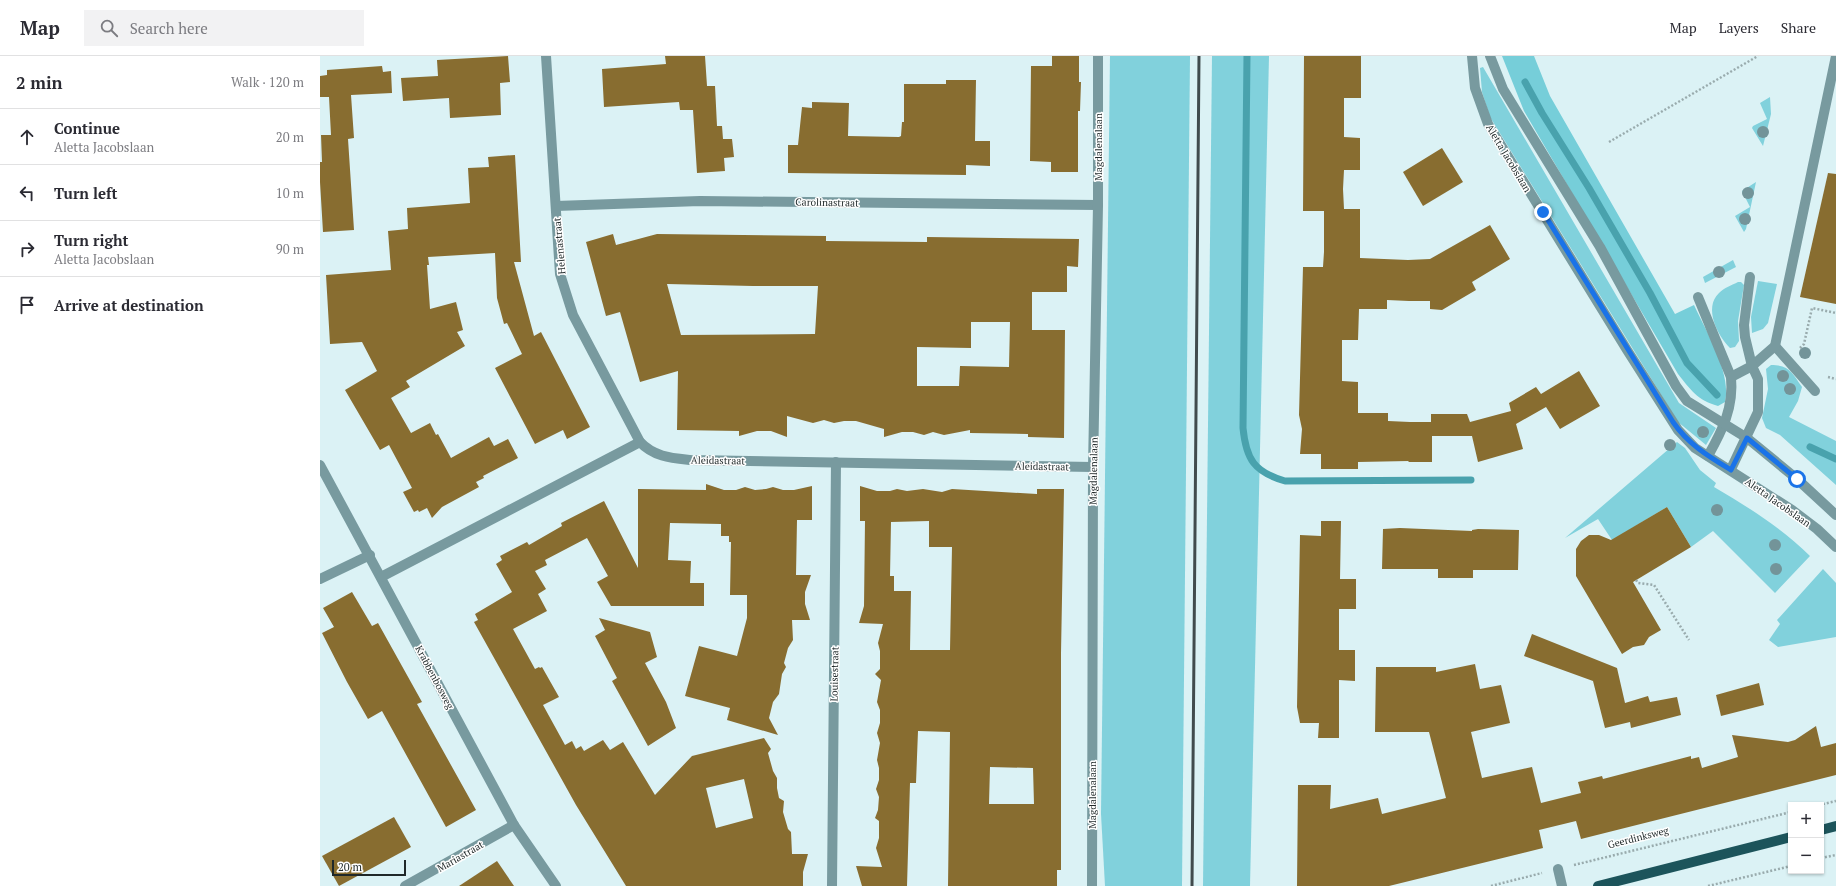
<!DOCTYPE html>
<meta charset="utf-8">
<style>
body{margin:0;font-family:"PT Serif",serif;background:#f2f2f3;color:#2b2b33}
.controls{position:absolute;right:12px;bottom:12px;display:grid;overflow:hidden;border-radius:0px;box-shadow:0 1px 3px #0004}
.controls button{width:36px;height:36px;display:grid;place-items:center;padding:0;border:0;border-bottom:1px solid #e1e1e2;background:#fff;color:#2b2b33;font:20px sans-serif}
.scale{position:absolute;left:12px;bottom:10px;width:74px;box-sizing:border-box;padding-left:4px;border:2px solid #1f2829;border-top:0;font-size:11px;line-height:14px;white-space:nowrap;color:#1f2829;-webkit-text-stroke:3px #fff;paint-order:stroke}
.stop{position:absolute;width:12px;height:12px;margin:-9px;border:3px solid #1a73e8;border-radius:50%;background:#fff}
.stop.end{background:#1a73e8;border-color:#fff;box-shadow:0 1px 4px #0008}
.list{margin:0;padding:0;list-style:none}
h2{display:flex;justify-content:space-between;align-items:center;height:52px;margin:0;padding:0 16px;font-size:17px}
h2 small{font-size:13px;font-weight:400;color:#7c7c81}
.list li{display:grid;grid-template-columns:26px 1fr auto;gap:12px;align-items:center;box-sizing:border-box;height:56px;padding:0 16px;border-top:1px solid #e1e1e2}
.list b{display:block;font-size:15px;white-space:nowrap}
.list p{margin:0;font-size:13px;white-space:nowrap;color:#7c7c81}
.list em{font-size:13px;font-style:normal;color:#7c7c81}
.icon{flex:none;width:22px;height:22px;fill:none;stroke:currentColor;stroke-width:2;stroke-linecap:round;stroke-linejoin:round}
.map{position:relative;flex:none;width:1516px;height:830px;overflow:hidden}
header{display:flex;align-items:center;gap:24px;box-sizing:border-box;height:56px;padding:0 20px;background:#fff;border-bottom:1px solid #e1e1e2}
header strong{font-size:19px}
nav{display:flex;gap:22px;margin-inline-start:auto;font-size:14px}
.search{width:280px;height:36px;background:#f2f2f3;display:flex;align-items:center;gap:10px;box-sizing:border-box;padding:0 14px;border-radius:0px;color:#7c7c81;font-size:15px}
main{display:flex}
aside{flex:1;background:#fff}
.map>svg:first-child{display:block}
.green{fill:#81d1dc}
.forest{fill:#76ced9}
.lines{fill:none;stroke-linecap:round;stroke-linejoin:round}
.stream{stroke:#49a2ad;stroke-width:7}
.building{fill:#886d30;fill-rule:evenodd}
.path{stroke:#99abad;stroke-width:2.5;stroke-dasharray:2 2;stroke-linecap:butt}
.service{stroke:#789a9f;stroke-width:10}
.minor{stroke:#789a9f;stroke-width:10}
.primary{stroke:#1c545b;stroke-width:10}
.rail{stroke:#404b4d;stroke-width:3}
.tree{fill:#739499}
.route{stroke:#1a73e8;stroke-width:5}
.labels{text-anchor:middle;stroke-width:3;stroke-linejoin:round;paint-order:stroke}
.street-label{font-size:10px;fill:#1f2829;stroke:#fff}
</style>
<header>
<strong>Map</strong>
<div class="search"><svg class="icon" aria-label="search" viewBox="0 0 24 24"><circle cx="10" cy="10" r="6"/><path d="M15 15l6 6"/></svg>Search here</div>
<nav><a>Map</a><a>Layers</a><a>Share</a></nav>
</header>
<main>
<aside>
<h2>2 min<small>Walk · 120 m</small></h2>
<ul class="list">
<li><svg class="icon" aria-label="ahead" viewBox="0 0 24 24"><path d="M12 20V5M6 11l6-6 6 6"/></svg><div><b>Continue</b><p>Aletta Jacobslaan</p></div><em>20 m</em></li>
<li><svg class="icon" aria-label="left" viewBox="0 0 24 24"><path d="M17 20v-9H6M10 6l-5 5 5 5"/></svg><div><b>Turn left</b></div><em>10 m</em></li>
<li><svg class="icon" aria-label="right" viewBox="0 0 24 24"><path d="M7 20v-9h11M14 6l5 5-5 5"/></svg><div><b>Turn right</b><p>Aletta Jacobslaan</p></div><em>90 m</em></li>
<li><svg class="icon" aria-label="arrive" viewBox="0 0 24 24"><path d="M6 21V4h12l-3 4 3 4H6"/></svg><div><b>Arrive at destination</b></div></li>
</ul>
</aside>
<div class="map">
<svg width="1516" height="830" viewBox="0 0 1516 830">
<rect width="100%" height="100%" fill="#dbf2f5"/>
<g class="green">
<polygon points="790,0 870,0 862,830 785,830 781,758"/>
<polygon points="892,0 949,0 930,830 883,830"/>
<polygon points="1163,11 1359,347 1396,372 1386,389 1358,366 1170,61 1162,36 1160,12"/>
<polygon points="1450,41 1451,58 1443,90 1432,72 1433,70 1447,63 1440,47"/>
<polygon points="1436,126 1426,173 1424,176 1415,160 1430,151 1422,135"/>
<polygon points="1413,204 1416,211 1385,227 1383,221"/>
<polygon points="1438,225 1457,228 1448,267 1443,273 1432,277 1431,261"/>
<path d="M 1418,226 L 1421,226 L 1424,229 L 1418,265 L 1419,285 L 1415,291 L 1410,292 C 1398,280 1383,252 1399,237 C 1404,232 1412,229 1418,226 Z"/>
<path d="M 1451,309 C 1470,309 1472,317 1482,331 L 1478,345 L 1469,361 L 1516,385 L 1516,429 L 1460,379 L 1446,372 L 1442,362 L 1448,333 L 1446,313 Z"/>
<path d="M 1357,386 L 1365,392 L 1380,414 L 1396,427 L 1394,431 C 1428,451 1462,472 1490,500 L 1455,537 L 1393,475 L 1371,491 L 1347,451 L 1292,484 L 1278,463 L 1245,482 Z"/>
<polygon points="1503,513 1516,527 1516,581 1458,591 1449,584 1460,568 1457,564"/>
</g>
<path class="forest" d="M 1182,0 L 1214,0 L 1230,40 L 1355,258 L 1374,249 C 1386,275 1412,318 1405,346 L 1398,350 C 1377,344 1371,334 1358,318 L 1204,55 Z"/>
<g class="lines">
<g class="stream">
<path d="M 927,0 L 923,372 C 926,403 934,416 965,425 L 1151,424"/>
<polyline points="1205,26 1222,57 1269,132 1330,237 1367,307 1397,339"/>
<polyline points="1490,391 1516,403"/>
</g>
</g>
<g class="building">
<polygon points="188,0 190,26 180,27 181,59 130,62 129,42 83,45 81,22 118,20 117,4"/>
<polygon points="345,0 385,0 387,30 395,30 397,70 402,70 403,83 412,83 414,101 404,102 405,115 377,117 373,54 360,54 359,46 284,51 282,13 346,8"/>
<polygon points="732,0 759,0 759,26 761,26 760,55 758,55 758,116 731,116 731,106 710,105 711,10 732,10"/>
<polygon points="984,0 1041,0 1041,42 1024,42 1024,81 1040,82 1040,114 1024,114 1023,133 1024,153 1040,153 1040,202 1088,204 1110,203 1170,169 1190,203 1152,226 1156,234 1122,254 1110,253 1110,245 1089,245 1067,244 1067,253 1039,253 1038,284 1022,284 1022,325 1038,326 1038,357 1068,357 1068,365 1090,366 1111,366 1111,358 1147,358 1150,366 1191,355 1189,347 1216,331 1221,338 1259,315 1280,350 1240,373 1226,351 1196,368 1203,393 1158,406 1152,380 1112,380 1112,406 1088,406 1089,405 1038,406 1038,413 1001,413 1001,398 980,398 982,373 979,359 983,211 1003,211 1004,196 1004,155 983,155"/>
<polygon points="62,10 63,16 71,15 72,37 31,39 34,82 28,83 34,174 3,176 0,126 0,106 2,106 1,79 11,79 9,41 0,41 0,20 7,19 7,14"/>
<polygon points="626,24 656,24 655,85 670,85 670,110 646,109 646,119 468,117 468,89 478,89 482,51 492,52 492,46 529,47 528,80 579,81 581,80 582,66 584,66 584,28 626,28"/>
<polygon points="1122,92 1143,126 1103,150 1083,116"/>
<polygon points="195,99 201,206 194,206 214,280 221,276 270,371 247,383 243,374 215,388 175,312 202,298 187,267 184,268 177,242 175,197 108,201 109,209 107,209 110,253 136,246 143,274 137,276 145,290 86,325 90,331 71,342 91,377 110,367 116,379 118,378 131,402 169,381 174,390 188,383 198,402 163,420 164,422 156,426 159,431 122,451 112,462 107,452 99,456 98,454 94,456 83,436 92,432 69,389 60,394 25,334 57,315 42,286 10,288 6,219 71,214 68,175 88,173 87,152 150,147 148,112 169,111 168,101"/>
<polygon points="1508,117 1516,118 1516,248 1480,241"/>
<path d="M 293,178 L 296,189 L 337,178 L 506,180 L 506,185 L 607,186 L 607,181 L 759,183 L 758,211 L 747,210 L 747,236 L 712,236 L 712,274 L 745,274 L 744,382 L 708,381 L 708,378 L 650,377 L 650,374 L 624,379 L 613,376 L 604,379 L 593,376 L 582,376 L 564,381 L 564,373 L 536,365 L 524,365 L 514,367 L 504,364 L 493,367 L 467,360 L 467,381 L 451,375 L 437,375 L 419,380 L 419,375 L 357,374 L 358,315 L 320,326 L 300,256 L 286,260 L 266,186 ZM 347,228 L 433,230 L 498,230 L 495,278 L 361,279 ZM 651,266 L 690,266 L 689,311 L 640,310 L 639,330 L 597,330 L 597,291 L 651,292 Z"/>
<path d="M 386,428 L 404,434 L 416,434 L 425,431 L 435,434 L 446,433 L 453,431 L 463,434 L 474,434 L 492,430 L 492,464 L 477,464 L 476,519 L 491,519 L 485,536 L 485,548 L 490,564 L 472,564 L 473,584 L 468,592 L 464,607 L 466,611 L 462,618 L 459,638 L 453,646 L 449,662 L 458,679 L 407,664 L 410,652 L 365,640 L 379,590 L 417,600 L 427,562 L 427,539 L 410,539 L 411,486 L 409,486 L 409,480 L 401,480 L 401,468 L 350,467 L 348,504 L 371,505 L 370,527 L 384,527 L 384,550 L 291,550 L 277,526 L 288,520 L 267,482 L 225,504 L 227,509 L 215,515 L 226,533 L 218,538 L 227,555 L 193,573 L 215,613 L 219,611 L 220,612 L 222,611 L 239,641 L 223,649 L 245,689 L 252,685 L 256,693 L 261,690 L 264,695 L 283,684 L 290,694 L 303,686 L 335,739 L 372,700 L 444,682 L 451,693 L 448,697 L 453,715 L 457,722 L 457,732 L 459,742 L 464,745 L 463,756 L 468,773 L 471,776 L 472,798 L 488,798 L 483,816 L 483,830 L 306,830 L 256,749 L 154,566 L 158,564 L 155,558 L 192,536 L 176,508 L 182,504 L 180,500 L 207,486 L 209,489 L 242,470 L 241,467 L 284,445 L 318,512 L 318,433 L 386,434 ZM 424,723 L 433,762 L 396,772 L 386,732 Z"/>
<path d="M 540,430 L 557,435 L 570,435 L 577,433 L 587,435 L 603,433 L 622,436 L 632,433 L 717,438 L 717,433 L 744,433 L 741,597 L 741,814 L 737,814 L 737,830 L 628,830 L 630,676 L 598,675 L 596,727 L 590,727 L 587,830 L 542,830 L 536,810 L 562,811 L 556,792 L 559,782 L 559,765 L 555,762 L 558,754 L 559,741 L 556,733 L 559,724 L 559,712 L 557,704 L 560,687 L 557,677 L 560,667 L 560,654 L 557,646 L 561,624 L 555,618 L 560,613 L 560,595 L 558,587 L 563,568 L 539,567 L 544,550 L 545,465 L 540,465 ZM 609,465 L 609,491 L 632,491 L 630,594 L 590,594 L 591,535 L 574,535 L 574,520 L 570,520 L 571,466 ZM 670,711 L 713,712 L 714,748 L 669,748 Z"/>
<polygon points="1347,451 1371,491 1313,526 1341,574 1329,581 1324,589 1313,591 1302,598 1256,520 1256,493 1261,485 1269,479 1279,479 1291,484"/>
<polygon points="1001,465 1021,465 1020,523 1036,523 1036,553 1019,553 1019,594 1035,594 1035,625 1019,624 1019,682 998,682 999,667 980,667 977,651 980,479 1001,480"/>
<polygon points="1080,472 1152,475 1152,474 1158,473 1199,474 1198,514 1153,514 1153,522 1118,522 1118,513 1062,513 1063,473"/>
<polygon points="32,536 52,570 58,567 102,646 97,648 156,754 126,771 62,655 48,663 27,626 2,577 14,571 3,552"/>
<polygon points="279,562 330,576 337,601 325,607 346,646 356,672 328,690 292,625 297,622 275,580 285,574"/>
<polygon points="1212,578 1297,612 1305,647 1328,640 1330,646 1357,641 1361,659 1311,672 1310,666 1285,672 1273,625 1204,600"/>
<polygon points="1155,608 1160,633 1181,629 1190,667 1151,676 1162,722 1212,711 1221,747 1261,737 1258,726 1282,720 1283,723 1371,700 1371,703 1379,701 1382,712 1418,701 1412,679 1468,686 1475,684 1496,670 1501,691 1516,687 1516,719 1261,783 1256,765 1219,774 1223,792 1069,830 977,830 978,729 1011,729 1010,753 1058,742 1062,758 1126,742 1109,676 1055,676 1056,611 1116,611 1116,616"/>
<polygon points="1439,627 1444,649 1401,660 1396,639"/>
<polygon points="74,761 91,791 19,830 2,800"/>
<polygon points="177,805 194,830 139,830"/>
</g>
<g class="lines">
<g class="path">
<polyline points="1289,86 1438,0"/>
<polyline points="1480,292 1484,288 1492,252 1516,257"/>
<polyline points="1508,321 1516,323"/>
<polyline points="1316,524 1318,527 1334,529 1369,584"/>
<polyline points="1499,749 1516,745"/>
<polyline points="1501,802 1516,799"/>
<polyline points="1254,809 1471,756"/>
<polyline points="1171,830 1222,817"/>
<polyline points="1388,830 1471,810"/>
</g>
<g class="service">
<path d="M 1378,241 L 1411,321 C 1414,352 1402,375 1388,400"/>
<polyline points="1455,290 1495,335"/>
<polyline points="1411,321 1432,310 1455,290 1516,0"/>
<polyline points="1411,413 1438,356 1438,323 1432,310 1425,281 1424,269 1430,221"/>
<polyline points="1238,813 1242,830"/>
</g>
<g class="minor">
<polyline points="226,0 240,218 253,259 320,386"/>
<polyline points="1152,0 1155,32 1168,68 1307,294 1358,374 1375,392 1472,454 1497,473 1516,491"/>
<polyline points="1170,0 1183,33 1280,191 1356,330 1367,345 1427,382 1477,423 1516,459"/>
<polyline points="236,150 380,145 778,149"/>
<polyline points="0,409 194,769 236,830"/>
<path d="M 61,521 L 320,386 C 334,401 352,402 371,404 L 773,411"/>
<polyline points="0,523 50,499"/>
<polyline points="85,830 194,769"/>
<polyline points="512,830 516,406"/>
<polyline points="772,830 773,411 778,149 778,0"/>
</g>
<g class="primary">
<polyline points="1501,774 1516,770"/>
<polyline points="1278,830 1471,781"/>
</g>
<polyline class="rail" points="872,830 879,0"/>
</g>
<g class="tree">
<circle cx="1443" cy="76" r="6"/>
<circle cx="1428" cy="137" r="6"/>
<circle cx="1425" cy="163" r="6"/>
<circle cx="1399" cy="216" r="6"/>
<circle cx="1485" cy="297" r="6"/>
<circle cx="1463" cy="320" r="6"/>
<circle cx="1470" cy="333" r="6"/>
<circle cx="1383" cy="376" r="6"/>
<circle cx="1350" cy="389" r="6"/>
<circle cx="1397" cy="454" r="6"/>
<circle cx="1455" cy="489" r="6"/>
<circle cx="1456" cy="513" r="6"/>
</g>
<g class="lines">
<path class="route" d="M 1223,156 L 1353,366 C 1368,388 1388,400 1411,414 L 1427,382 L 1477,423"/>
</g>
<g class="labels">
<g class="street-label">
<text transform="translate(778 91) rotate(-90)" y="4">Magdalenalaan</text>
<text transform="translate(1189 102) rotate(59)" y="4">Aletta Jacobslaan</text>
<text transform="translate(507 146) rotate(1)" y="4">Carolinastraat</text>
<text transform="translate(239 190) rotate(-95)" y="4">Helenastraat</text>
<text transform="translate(398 404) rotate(1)" y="4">Aleidastraat</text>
<text transform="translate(722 410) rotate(1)" y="4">Aleidastraat</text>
<text transform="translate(773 415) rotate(-89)" y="4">Magdalenalaan</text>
<text transform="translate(1458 446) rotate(35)" y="4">Aletta Jacobslaan</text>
<text transform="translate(514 618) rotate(-89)" y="4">Louisestraat</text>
<text transform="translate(115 621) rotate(62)" y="4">Krabbenbosweg</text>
<text transform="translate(772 739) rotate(-90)" y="4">Magdalenalaan</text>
<text transform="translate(1318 781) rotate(-14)" y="4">Geerdinksweg</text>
<text transform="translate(140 800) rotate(-30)" y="4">Mariastraat</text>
</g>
</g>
</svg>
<div class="controls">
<button>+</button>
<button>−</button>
</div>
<div class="scale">20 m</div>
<div class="stop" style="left:1477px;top:423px"></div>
<div class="stop end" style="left:1223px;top:156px"></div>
</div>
</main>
